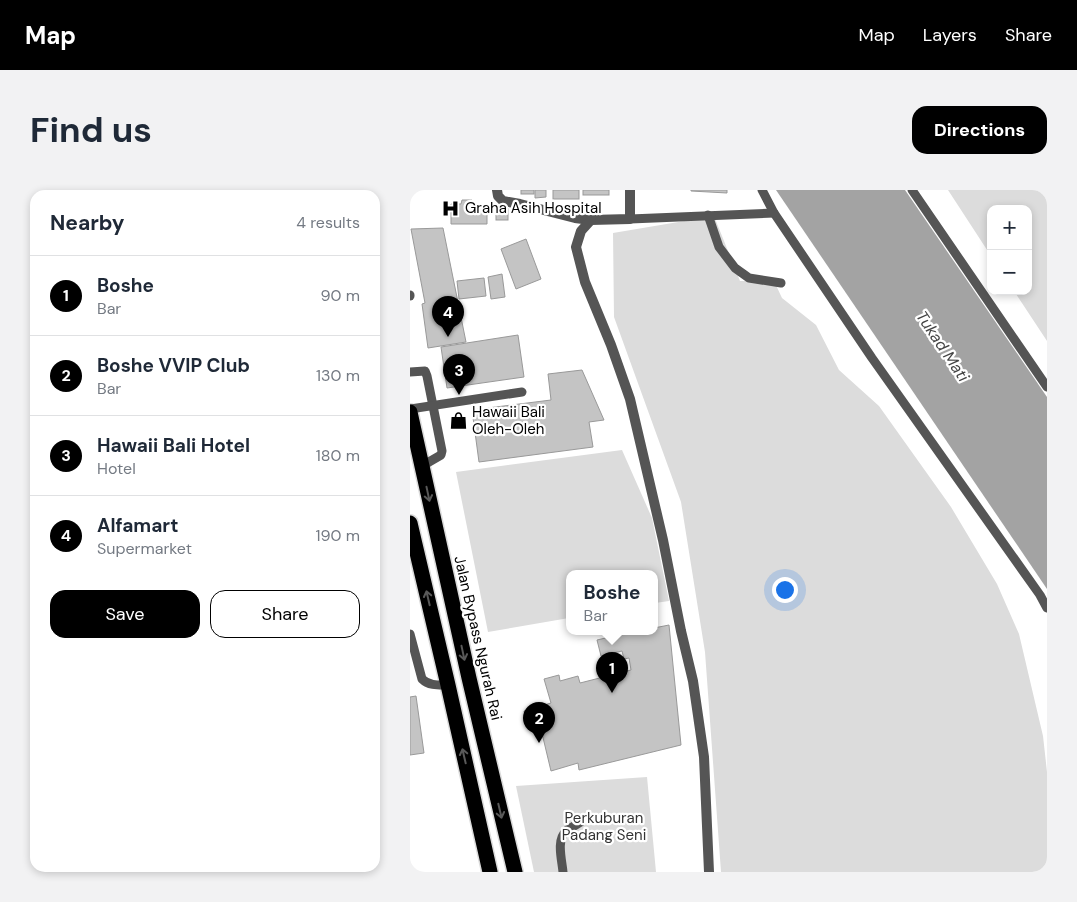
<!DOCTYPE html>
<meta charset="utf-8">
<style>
body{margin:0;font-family:"DM Sans",sans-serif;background:#f2f2f3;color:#1f2937}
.controls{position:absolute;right:15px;top:15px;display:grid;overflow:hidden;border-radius:10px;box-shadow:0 2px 8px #0003}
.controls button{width:45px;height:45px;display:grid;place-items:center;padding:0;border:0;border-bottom:1px solid #e0e1e3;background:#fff;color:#1f2937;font:25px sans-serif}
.you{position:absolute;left:374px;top:399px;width:18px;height:18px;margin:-12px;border:4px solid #fff;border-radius:50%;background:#1a73e8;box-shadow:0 0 0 8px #1a73e833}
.badge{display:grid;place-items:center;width:32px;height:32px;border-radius:50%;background:#000;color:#fff;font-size:16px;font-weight:700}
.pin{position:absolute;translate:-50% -41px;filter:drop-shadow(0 1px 2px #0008)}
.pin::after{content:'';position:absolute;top:26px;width:18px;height:15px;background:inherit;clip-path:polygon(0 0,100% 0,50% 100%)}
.popup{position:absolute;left:156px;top:380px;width:92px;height:65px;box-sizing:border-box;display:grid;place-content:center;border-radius:10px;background:#fff;filter:drop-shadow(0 1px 4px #0005);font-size:16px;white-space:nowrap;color:#747a83}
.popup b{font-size:19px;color:#1f2937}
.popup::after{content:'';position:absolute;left:50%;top:100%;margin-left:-10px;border:10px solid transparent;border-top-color:#fff}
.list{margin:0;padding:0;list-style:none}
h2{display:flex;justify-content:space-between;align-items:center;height:65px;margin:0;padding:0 20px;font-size:21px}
h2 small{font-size:16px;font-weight:400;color:#747a83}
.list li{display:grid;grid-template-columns:32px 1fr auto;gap:15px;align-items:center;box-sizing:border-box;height:80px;padding:0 20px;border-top:1px solid #e0e1e3}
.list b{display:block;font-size:19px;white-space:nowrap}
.list p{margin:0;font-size:16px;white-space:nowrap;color:#747a83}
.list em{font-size:16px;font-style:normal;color:#747a83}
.actions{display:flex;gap:10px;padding:15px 20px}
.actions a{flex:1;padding:11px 0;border:1px solid #000;border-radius:15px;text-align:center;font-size:18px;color:#000}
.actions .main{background:#000;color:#fff}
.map{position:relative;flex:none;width:637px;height:682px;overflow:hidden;border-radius:15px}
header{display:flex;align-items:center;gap:30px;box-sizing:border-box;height:70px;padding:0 25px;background:#000;color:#fff}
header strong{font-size:24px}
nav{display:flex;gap:28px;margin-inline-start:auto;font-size:18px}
.intro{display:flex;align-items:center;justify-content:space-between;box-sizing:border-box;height:120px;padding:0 30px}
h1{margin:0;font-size:35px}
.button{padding:12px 22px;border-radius:15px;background:#000;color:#fff;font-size:18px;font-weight:700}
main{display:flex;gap:30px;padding:0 30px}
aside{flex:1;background:#fff;border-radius:15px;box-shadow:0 2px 8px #0003}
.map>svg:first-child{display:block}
.green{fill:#dcdcdc}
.water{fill:#a3a3a3}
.building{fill:#c4c4c4;stroke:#999}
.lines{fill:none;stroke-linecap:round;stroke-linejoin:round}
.highway-casing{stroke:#dbdbdb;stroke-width:18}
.lane{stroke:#555;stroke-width:9}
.street{stroke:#555;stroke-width:10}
.highway{stroke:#000;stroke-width:15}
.oneway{stroke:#595959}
.labels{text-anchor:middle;stroke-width:4.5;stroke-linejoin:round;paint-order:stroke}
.poi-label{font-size:15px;fill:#000;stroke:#fff;text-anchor:start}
.street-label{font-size:15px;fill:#000;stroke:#fff}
.park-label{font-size:15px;fill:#333;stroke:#fff}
.water-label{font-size:16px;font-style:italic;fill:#444;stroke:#fff}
</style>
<header>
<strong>Map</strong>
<nav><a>Map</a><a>Layers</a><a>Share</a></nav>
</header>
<div class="intro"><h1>Find us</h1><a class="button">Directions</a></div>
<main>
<aside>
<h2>Nearby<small>4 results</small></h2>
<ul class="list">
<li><span class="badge">1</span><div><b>Boshe</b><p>Bar</p></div><em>90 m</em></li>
<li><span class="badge">2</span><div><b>Boshe VVIP Club</b><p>Bar</p></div><em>130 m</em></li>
<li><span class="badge">3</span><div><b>Hawaii Bali Hotel</b><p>Hotel</p></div><em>180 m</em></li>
<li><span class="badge">4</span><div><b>Alfamart</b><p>Supermarket</p></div><em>190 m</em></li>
</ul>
<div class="actions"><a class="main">Save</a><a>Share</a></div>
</aside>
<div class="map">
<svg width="637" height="682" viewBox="0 0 637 682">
<rect width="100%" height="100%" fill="#fff"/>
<g class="green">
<polygon points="538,0 637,0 637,151 604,101 618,101 618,19 581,19 581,66"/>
<polygon points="304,26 330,91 364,91 372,108 406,135 429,180 469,216 541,317 587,394 609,444 633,546 637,582 637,682 311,682 295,462 271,312 204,127 203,43"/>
<polygon points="212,260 242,328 259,411 245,413 244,384 160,384 159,428 78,442 46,282"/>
<polygon points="237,587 246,682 124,682 106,596"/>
</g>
<polygon class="water" points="366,0 495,0 637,207 637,399"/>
<g class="building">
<rect x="111" y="0" width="13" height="4"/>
<polygon points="125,0 136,0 136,7 125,8"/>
<rect x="143" y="0" width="26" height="9"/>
<rect x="173" y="0" width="26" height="5"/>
<polygon points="281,0 317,0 317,3 281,1"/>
<polygon points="52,10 62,10 62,15 77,15 77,34 41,34 41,14 51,14"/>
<rect x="86" y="19" width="12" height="11"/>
<polygon points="33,38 56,152 18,158 12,114 15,113 1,39"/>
<polygon points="116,49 131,89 106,99 91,59"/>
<polygon points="92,84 95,107 81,109 78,87"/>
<polygon points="74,88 76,106 49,109 47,91"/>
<polygon points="108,145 114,187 37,198 31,157"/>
<polygon points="172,180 194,230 179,232 183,257 69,272 62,220 141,210 138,184"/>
<polygon points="259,435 271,555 169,580 168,573 141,581 130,535 118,538 114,521 141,513 134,489 149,485 150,491 168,486 170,493 221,480 219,468 214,469 212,461 191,466 187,450 208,445 207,442 244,442 244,438"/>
<polygon points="6,506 14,563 0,565 0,507"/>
</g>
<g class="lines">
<defs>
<g id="highway">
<polyline points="0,222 59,488 105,682"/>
<polyline points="0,333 38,495 80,682"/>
</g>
</defs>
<use href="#highway" class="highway-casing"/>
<g class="lane">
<polyline points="352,0 364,23 462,168 630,405 637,418"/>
<polyline points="502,0 637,197"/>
<polyline points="298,25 309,57 325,78 339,88 371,93"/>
<polyline points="220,29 364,23"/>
<polyline points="0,105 0,106"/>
<polyline points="0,182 15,181 17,186 32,261 31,265 12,276"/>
<polyline points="0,219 112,202"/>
<path d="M 0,444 L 12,489 C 19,496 29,495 38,495"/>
<path d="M 153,682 C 152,670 146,650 156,641 C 160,638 166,635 171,632"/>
</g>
<g class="street">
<polyline points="87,0 88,6 93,11 110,14 165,28 181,30 220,29 220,0"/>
<polyline points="181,30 171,41 166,57 175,92 201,155 220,209 253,350 271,441 283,491 294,567 299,682"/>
</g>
<use href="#highway" class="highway"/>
</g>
<defs><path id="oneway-shaft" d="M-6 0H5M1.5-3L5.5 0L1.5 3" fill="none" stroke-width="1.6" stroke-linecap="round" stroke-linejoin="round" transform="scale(1.25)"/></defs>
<g class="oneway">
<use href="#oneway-shaft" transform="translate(18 304) rotate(78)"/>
<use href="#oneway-shaft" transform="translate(18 408) rotate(-103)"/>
<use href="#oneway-shaft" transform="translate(53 463) rotate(78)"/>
<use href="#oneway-shaft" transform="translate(54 566) rotate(-103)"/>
<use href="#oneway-shaft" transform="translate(90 621) rotate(77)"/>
</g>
<defs>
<symbol id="hospital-bare" viewBox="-9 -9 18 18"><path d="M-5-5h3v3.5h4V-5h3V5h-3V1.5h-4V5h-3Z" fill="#000" stroke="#fff" stroke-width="2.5" paint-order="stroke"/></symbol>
<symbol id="shop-bare" viewBox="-9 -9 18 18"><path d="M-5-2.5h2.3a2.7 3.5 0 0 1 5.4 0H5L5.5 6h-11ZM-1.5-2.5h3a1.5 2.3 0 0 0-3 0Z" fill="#000" stroke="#fff" stroke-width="2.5" paint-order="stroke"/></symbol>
</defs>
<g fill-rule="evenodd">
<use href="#hospital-bare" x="28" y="6" width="25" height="25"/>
<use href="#shop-bare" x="36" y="218" width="25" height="25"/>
</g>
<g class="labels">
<g class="poi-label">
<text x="55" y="23">Graha Asih Hospital</text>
<text x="62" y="227">Hawaii Bali<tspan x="62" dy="17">Oleh-Oleh</tspan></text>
</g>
<g class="street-label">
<text transform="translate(68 448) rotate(77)" y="5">Jalan Bypass Ngurah Rai</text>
</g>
<g class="park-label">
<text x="194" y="633">Perkuburan<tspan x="194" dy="17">Padang Seni</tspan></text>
</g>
<g class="water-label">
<text transform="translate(533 156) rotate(56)" y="6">Tukad Mati</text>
</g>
</g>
</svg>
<div class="controls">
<button>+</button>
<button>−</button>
</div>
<div class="you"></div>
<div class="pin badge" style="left:202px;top:503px">1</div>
<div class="popup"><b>Boshe</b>Bar</div>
<div class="pin badge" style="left:129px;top:553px">2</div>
<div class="pin badge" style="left:49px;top:205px">3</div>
<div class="pin badge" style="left:38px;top:147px">4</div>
</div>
</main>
